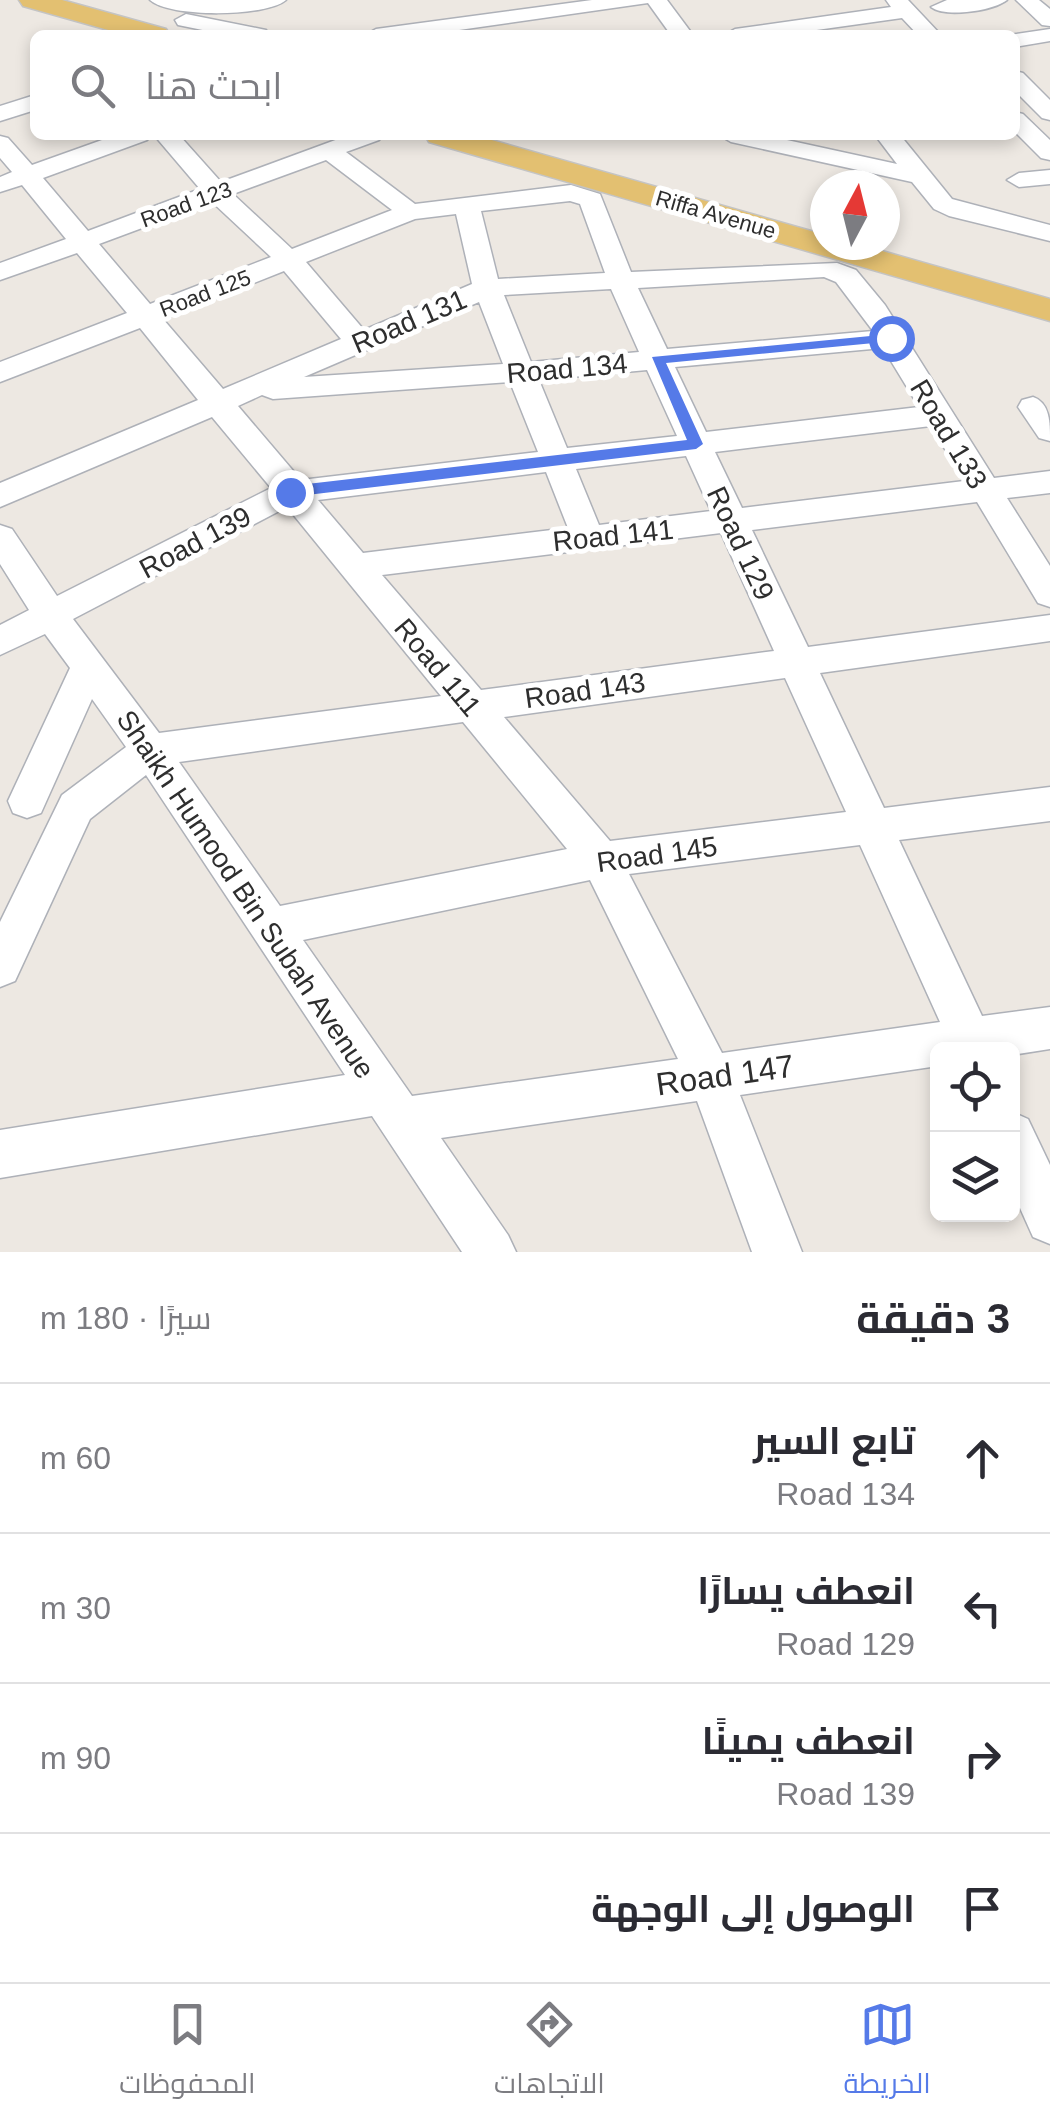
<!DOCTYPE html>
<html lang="ar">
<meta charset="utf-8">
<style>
body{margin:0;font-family:Arial,Cairo,sans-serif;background:#f2f2f3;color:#2b2b33;direction:rtl}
.controls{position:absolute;right:30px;bottom:30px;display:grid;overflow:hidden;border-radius:15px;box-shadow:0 5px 15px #0003}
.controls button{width:90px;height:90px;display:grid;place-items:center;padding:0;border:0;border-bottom:2px solid #e1e1e2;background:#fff;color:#2b2b33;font:50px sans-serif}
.compass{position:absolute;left:810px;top:170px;width:90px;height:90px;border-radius:50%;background:#fff;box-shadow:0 5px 15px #0003;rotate:7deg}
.stop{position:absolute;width:30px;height:30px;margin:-22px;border:8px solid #557ae8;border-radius:50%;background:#fff}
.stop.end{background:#557ae8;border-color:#fff;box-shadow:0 2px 10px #0008}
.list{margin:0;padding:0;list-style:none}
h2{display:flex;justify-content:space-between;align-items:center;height:130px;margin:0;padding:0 40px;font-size:42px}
h2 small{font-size:32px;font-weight:400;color:#7c7c81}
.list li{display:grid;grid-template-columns:65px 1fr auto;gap:30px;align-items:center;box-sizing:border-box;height:150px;padding:0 40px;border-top:2px solid #e1e1e2}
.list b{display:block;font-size:38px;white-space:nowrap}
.list p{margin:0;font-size:32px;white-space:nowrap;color:#7c7c81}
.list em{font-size:32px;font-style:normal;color:#7c7c81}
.icon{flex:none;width:55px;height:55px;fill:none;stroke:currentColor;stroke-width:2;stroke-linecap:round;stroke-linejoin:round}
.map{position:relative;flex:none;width:1050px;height:1252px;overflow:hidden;direction:ltr}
.search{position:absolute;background:#fff;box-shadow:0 5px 15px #0003;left:30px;right:30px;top:30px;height:110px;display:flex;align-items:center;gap:25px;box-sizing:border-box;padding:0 35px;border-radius:15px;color:#7c7c81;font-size:38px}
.sheet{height:730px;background:#fff}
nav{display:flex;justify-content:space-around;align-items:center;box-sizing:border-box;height:140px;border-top:2px solid #e1e1e2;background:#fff;font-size:28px;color:#7c7c81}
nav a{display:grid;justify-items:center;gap:5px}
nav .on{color:#557ae8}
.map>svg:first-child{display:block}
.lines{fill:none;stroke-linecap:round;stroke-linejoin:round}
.minor-casing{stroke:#aeb1b8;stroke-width:3}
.major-casing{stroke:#c4c4c4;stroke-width:3}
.minor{fill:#fff;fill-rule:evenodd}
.major{fill:#e3c071;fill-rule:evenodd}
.route{fill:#557ae8}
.labels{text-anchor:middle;stroke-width:10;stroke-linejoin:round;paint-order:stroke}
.far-street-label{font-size:22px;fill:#2e2e2e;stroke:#fff}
.street-label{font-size:28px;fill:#2e2e2e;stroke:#fff}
.near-street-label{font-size:32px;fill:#2e2e2e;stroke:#fff}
</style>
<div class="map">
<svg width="1050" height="1252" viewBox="0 0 1050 1252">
<rect width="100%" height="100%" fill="#ede8e2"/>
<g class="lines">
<defs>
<g id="minor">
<path d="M 150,0 L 286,0 C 267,17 169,18 150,0 Z"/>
<polygon points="592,0 667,0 693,35 671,35 648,3 424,35 365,35 376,29"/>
<polygon points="886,0 908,0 941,35 918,35 902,18 781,35 724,35 735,29 891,7"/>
<path d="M 947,0 L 1007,0 C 993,11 945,18 931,7 Z"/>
<polygon points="1016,0 1039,0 1050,9 1050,26 1042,25"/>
<polygon points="186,14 266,30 269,35 227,35 178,25 175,20"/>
<polygon points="1050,29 1050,41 1015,47 1015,35 1009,35"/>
<polygon points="1015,71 1023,73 1050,100 1050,120 1042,118 1015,91"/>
<polygon points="35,95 35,110 0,121 0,106"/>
<polygon points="1015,112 1023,114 1050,140 1050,160 1041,158 1015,132"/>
<path d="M 116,135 L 151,135 L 147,140 L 43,178 L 88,231 L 200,189 L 154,135 L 179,135 L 221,182 L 349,135 L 383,135 L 379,140 L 346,152 L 415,204 L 571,185 L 600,194 L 631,272 L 837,263 L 856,270 L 885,305 L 994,478 L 1050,471 L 1050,493 L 1007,498 L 1050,566 L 1050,607 L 1038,603 L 977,502 L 752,530 L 808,647 L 1050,615 L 1050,641 L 820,673 L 884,808 L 1050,787 L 1050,821 L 899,840 L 982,1016 L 1050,1007 L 1050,1049 L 1012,1055 L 1012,1050 L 938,1050 L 938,1066 L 740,1095 L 802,1252 L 752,1252 L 697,1101 L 441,1138 L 508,1235 L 516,1252 L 462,1252 L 372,1116 L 0,1178 L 0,1130 L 345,1075 L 146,775 L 90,819 L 15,981 L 0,987 L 0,922 L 62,795 L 126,747 L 92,699 L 41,813 L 27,818 L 13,813 L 8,801 L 70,668 L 45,634 L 0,655 L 0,625 L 29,610 L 0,564 L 0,525 L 12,529 L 57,596 L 271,488 L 212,417 L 0,507 L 0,483 L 198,400 L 140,328 L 0,382 L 0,362 L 127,313 L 77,253 L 0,280 L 0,263 L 66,239 L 22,185 L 0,192 L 0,177 L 12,172 L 0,158 L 0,136 L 8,138 L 32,165 ZM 326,160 L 392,210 L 292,249 L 233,194 ZM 570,201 L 580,204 L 605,273 L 498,279 L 481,211 ZM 212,202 L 271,257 L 150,304 L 99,244 ZM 456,214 L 472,284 L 364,330 L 306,262 L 415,219 ZM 284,271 L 341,339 L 223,389 L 163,319 ZM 824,277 L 836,282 L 873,331 L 667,349 L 638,288 ZM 611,289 L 639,352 L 531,362 L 504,295 ZM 479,302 L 503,364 L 304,377 ZM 883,348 L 919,407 L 706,432 L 675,367 ZM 647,370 L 677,436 L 567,448 L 539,380 ZM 510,382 L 538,452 L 301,480 L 238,406 L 262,395 L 273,399 ZM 931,426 L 964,481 L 742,508 L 715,452 ZM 686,456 L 711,511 L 599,525 L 576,469 ZM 546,472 L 568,528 L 363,553 L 318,500 ZM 287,507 L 441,696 L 159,733 L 73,619 ZM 721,533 L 774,651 L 481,690 L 382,575 ZM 785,678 L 846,812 L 610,841 L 504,717 ZM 463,722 L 567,849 L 280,906 L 179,762 ZM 860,845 L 940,1022 L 722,1053 L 629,874 ZM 590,880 L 678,1059 L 412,1096 L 303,940 Z"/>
<polygon points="719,135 764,135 897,164 875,135 900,135 952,199 1050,225 1050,241 949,216 934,209 912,182 731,142"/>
<polygon points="1050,170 1050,184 1019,187 1007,180 1019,173"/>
<path d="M 1033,397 C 1050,403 1050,422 1050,441 L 1039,438 L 1018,407 L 1022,400 Z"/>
<polygon points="1012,1112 1028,1119 1050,1165 1050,1244 1033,1237 1012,1190"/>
</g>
<g id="major">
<polygon points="19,0 62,0 166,29 170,35 126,35 23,6"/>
<polygon points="425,135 474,135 825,235 825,245 861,245 1050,299 1050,321 429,142"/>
</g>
</defs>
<use href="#minor" class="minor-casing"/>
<use href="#major" class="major-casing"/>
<use href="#minor" class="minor"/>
<use href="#major" class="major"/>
</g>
<polygon class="route" points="891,334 895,335 895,341 666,363 703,444 696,449 290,497 283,492 290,486 687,440 652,357"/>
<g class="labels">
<g class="far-street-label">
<text transform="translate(186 204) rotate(-20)" y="8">Road 123</text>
<text transform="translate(716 214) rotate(16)" y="8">Riffa Avenue</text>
<text transform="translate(205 293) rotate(-21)" y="8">Road 125</text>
</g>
<g class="street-label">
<text transform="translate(409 321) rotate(-23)" y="10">Road 131</text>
<text transform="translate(567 368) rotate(-5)" y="10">Road 134</text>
<text transform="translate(949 434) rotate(59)" y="10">Road 133</text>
<text transform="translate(613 535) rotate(-6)" y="10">Road 141</text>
<text transform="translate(195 542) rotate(-28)" y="10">Road 139</text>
<text transform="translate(741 543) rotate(65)" y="10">Road 129</text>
<text transform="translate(438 667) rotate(50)" y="10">Road 111</text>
<text transform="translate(585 690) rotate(-8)" y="10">Road 143</text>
<text transform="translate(657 854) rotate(-8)" y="10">Road 145</text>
<text transform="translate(246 894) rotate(56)" y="10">Shaikh Humood Bin Subah Avenue</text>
</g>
<g class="near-street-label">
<text transform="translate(725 1075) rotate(-8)" y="11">Road 147</text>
</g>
</g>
</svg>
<div class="controls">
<button><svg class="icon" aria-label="locate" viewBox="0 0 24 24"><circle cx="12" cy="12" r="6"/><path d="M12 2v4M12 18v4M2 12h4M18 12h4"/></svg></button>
<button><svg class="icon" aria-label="layers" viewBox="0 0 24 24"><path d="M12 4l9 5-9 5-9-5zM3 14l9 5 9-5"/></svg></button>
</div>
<svg class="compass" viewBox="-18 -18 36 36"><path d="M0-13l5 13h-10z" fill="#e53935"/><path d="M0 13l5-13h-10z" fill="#7c7c81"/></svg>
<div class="stop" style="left:891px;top:338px"></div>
<div class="stop end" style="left:290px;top:492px"></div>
<div class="search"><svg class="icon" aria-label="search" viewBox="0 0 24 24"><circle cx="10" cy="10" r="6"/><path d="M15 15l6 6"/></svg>ابحث هنا</div>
</div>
<section class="sheet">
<h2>3 دقيقة<small>سيرًا · 180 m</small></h2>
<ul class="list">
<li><svg class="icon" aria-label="ahead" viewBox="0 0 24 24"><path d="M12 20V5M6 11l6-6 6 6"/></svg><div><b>تابع السير</b><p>Road 134</p></div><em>60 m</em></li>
<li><svg class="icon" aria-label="left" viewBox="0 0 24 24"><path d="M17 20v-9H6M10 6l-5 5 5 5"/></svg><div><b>انعطف يسارًا</b><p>Road 129</p></div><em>30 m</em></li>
<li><svg class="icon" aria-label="right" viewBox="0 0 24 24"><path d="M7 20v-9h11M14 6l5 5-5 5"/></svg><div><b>انعطف يمينًا</b><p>Road 139</p></div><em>90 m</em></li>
<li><svg class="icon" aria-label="arrive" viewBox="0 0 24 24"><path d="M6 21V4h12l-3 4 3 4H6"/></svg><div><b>الوصول إلى الوجهة</b></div></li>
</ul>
</section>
<nav>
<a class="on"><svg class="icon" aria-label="map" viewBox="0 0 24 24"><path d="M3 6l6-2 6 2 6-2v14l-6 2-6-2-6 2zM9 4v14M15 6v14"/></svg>الخريطة</a>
<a><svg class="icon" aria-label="directions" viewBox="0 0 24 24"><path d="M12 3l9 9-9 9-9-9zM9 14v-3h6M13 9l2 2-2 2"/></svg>الاتجاهات</a>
<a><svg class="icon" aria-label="saved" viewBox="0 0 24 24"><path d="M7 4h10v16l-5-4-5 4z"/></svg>المحفوظات</a>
</nav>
